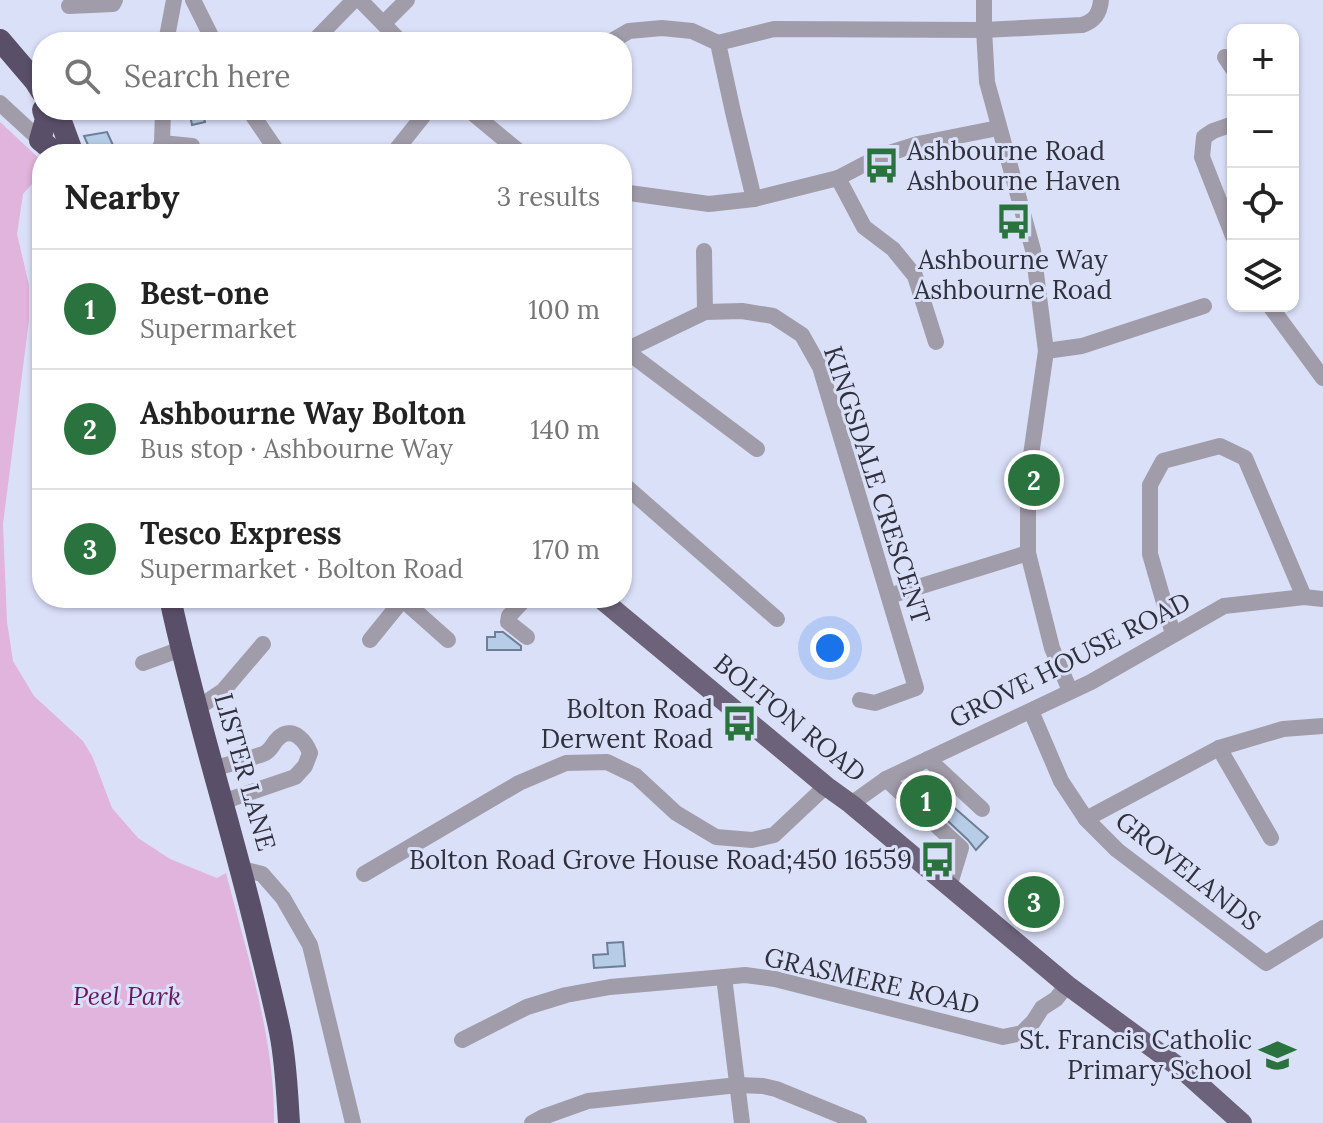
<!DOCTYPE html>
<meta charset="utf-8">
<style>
body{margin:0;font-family:Lora,serif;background:#f2f2f2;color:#222}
.controls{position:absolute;right:24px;top:24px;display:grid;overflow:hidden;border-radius:16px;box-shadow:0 2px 6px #0004}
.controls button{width:72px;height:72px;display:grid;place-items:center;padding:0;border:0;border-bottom:2px solid #e0e0e0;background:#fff;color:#222;font:40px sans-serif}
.you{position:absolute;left:830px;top:648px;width:28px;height:28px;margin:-20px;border:6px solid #fff;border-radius:50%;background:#1a73e8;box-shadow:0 0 0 12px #1a73e833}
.badge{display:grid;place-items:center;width:52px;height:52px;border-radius:50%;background:#2a723e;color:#fff;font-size:26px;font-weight:700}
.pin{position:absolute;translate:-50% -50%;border:4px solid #fff;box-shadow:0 2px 8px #0006}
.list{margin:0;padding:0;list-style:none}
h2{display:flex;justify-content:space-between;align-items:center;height:104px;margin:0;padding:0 32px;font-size:34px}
h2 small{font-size:26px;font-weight:400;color:#767676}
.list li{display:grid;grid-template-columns:52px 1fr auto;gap:24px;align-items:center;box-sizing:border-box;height:120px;padding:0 32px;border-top:2px solid #e0e0e0}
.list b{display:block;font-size:30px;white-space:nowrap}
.list p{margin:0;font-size:26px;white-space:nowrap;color:#767676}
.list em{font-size:26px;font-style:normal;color:#767676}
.icon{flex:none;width:44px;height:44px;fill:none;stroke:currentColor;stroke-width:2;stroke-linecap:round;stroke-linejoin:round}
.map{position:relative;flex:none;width:1323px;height:1123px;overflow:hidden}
.search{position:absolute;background:#fff;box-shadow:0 2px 6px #0004;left:32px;top:32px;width:600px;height:88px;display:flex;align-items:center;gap:20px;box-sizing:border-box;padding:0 28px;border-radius:32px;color:#767676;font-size:30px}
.panel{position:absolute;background:#fff;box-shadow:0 2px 6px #0004;left:32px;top:144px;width:600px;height:464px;border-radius:32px}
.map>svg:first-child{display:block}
.green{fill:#e0b4dc}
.building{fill:#b7cde7;stroke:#6b7f97;stroke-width:2}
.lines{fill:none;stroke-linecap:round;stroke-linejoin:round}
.minor{stroke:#a19ca9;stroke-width:16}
.major{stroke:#6c637a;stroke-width:20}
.highway{stroke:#5a4f69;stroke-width:22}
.labels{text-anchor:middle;stroke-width:6;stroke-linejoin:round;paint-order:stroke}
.poi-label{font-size:26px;fill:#2f313d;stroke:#dbe0f9;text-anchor:end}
.street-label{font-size:26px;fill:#2f313d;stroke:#dbe0f9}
.park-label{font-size:26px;font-style:italic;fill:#641961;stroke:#dbe0f9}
</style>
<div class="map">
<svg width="1323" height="1123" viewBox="0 0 1323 1123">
<rect width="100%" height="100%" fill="#dbe0f9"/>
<path class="green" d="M 0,122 L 42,161 L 42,173 L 23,194 L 17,234 L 29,285 L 29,320 L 3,524 L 7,622 L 13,661 L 34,696 L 83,741 L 93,758 L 112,808 L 138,838 L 170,859 L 217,878 L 226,873 C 247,955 275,1038 274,1123 L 0,1123 Z"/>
<g class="building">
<polygon points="189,110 202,110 205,122 192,125"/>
<polygon points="107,132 117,154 92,154 84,136"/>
<polygon points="495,632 503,632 521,646 521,650 487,650 487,637 495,637"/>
<polygon points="927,784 988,837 976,850 968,840 919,794"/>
<polygon points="623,942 625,966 594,968 593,955 608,954 607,943"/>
</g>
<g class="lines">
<g class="minor">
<polyline points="193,0 214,42"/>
<polyline points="360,0 401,42"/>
<polyline points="984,0 984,30 987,82 1033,250 1046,351 1028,476 1028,553 1052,648 1070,691"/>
<polyline points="69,6 113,4 115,0"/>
<polyline points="384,23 407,0"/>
<polyline points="166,42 174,0"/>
<polyline points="313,42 354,0"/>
<polyline points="610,42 629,31 662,28 692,31 718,43"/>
<polyline points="1225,57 1233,69"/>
<polyline points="0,103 40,140"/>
<polyline points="249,110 279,154"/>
<polyline points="469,110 522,154"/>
<polyline points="1233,124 1213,131 1204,137 1202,157 1233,236"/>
<polyline points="162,143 192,146 194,154"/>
<polyline points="396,150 428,110"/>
<polyline points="157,154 162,143 163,110"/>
<polyline points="838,178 864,227 893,249 915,276 936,342"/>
<polyline points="622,192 709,204 754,199 838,178 880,156 918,144 998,128"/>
<path d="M 754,199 L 733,112 L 718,43 L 774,29 L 984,30 L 1082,25 C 1095,21 1100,13 1101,0"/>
<polyline points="704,251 705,312"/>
<polyline points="1270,306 1323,378"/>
<polyline points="625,350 757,449"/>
<polyline points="1046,351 1082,346 1204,306"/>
<polyline points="622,352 705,312 742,311 773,316 802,335 820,367 916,688 875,703 860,700"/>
<polyline points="622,483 777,619"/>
<polyline points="889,596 1028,553"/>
<polyline points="526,598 509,616 508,622 527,637"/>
<polyline points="403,600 448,640"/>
<polyline points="1173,634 1150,554 1150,485 1163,461 1220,446 1245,458 1304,597"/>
<polyline points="370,640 404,598"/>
<polyline points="143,663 181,649"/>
<polyline points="196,709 223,691 263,644"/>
<polyline points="1031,711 1061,781 1086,819 1117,850 1266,963 1323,928"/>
<polyline points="1219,748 1271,838"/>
<polyline points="928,759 982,809"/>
<path d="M 212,769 C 229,764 246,760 263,754 C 272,751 273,741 281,736 C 294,727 306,742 310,753 L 305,766 L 295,777 L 222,802"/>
<polyline points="886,779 961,848 949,887"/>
<polyline points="851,804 886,779 1091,682 1224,606 1304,597 1323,599"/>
<polyline points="1086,819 1219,748 1283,729 1323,726"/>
<polyline points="242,869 262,874 283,898 310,945 353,1123"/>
<polyline points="364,874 519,783 566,763 607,762 636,776 676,813 716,837 752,840 774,835 826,786"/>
<polyline points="724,977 742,1123"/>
<polyline points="462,1040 527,1007 566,995 610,987 724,977 745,975 775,979 1003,1037 1022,1033 1033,1022 1042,1008 1056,999 1067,985"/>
<polyline points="532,1123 543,1117 588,1101 738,1085 763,1086 776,1089 859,1123"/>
</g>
<polyline class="major" points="600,598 826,786 851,804 1067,985 1184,1071 1242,1123"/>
<g class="highway">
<polyline points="0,40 35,81 42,92"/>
<polyline points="43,110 46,119 40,140 57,154"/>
<polyline points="53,110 62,124 73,154"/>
<path d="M 170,598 C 194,710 229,819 256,930 C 264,964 273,998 280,1032 C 286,1062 287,1092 289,1123"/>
</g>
</g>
<defs>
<symbol id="bus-bare" viewBox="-9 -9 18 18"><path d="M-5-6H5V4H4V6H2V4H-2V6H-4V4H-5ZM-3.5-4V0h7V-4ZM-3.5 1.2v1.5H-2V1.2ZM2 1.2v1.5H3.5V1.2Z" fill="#2a723e" stroke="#dbe0f9" stroke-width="2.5" paint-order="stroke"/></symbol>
<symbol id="school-bare" viewBox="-9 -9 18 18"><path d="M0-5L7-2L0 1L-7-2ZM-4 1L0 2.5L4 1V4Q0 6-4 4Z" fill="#2a723e" stroke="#dbe0f9" stroke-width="2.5" paint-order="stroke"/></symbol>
</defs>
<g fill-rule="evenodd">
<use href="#bus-bare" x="856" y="140" width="51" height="51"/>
<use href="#bus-bare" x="988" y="196" width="51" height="51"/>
<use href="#bus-bare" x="714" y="698" width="51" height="51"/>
<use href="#bus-bare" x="912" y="834" width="51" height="51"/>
<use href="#school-bare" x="1252" y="1030" width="51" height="51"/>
</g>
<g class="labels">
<g class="poi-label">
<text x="907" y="160" text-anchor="start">Ashbourne Road<tspan x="907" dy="30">Ashbourne Haven</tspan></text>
<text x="1013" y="269" text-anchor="middle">Ashbourne Way<tspan x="1013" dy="30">Ashbourne Road</tspan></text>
<text x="713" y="718">Bolton Road<tspan x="713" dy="30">Derwent Road</tspan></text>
<text x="912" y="869">Bolton Road Grove House Road;450 16559</text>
<text x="1252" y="1049">St. Francis Catholic<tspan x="1252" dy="30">Primary School</tspan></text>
</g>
<g class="street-label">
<text transform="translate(877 485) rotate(72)" y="9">KINGSDALE CRESCENT</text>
<text transform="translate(1070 660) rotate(-27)" y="9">GROVE HOUSE ROAD</text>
<text transform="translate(790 718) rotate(39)" y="9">BOLTON ROAD</text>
<text transform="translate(245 772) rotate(74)" y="9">LISTER LANE</text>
<text transform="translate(1188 871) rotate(38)" y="9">GROVELANDS</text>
<text transform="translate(872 981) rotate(13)" y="9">GRASMERE ROAD</text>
</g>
<g class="park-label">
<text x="127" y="1005">Peel Park</text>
</g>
</g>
</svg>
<div class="controls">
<button>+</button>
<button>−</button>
<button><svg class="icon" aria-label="locate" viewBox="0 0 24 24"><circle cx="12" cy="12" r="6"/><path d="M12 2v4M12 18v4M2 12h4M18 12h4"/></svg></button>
<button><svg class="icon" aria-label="layers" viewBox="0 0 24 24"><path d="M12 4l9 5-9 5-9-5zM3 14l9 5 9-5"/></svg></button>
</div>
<div class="you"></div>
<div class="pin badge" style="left:926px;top:801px">1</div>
<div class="pin badge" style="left:1034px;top:480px">2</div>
<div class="pin badge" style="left:1034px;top:902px">3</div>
<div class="search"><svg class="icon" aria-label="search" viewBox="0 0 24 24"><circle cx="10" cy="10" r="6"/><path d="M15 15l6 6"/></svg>Search here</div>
<section class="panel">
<h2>Nearby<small>3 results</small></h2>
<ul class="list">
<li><span class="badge">1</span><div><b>Best-one</b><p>Supermarket</p></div><em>100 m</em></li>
<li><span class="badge">2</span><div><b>Ashbourne Way Bolton</b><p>Bus stop · Ashbourne Way</p></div><em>140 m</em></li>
<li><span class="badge">3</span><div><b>Tesco Express</b><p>Supermarket · Bolton Road</p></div><em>170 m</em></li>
</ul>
</section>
</div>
